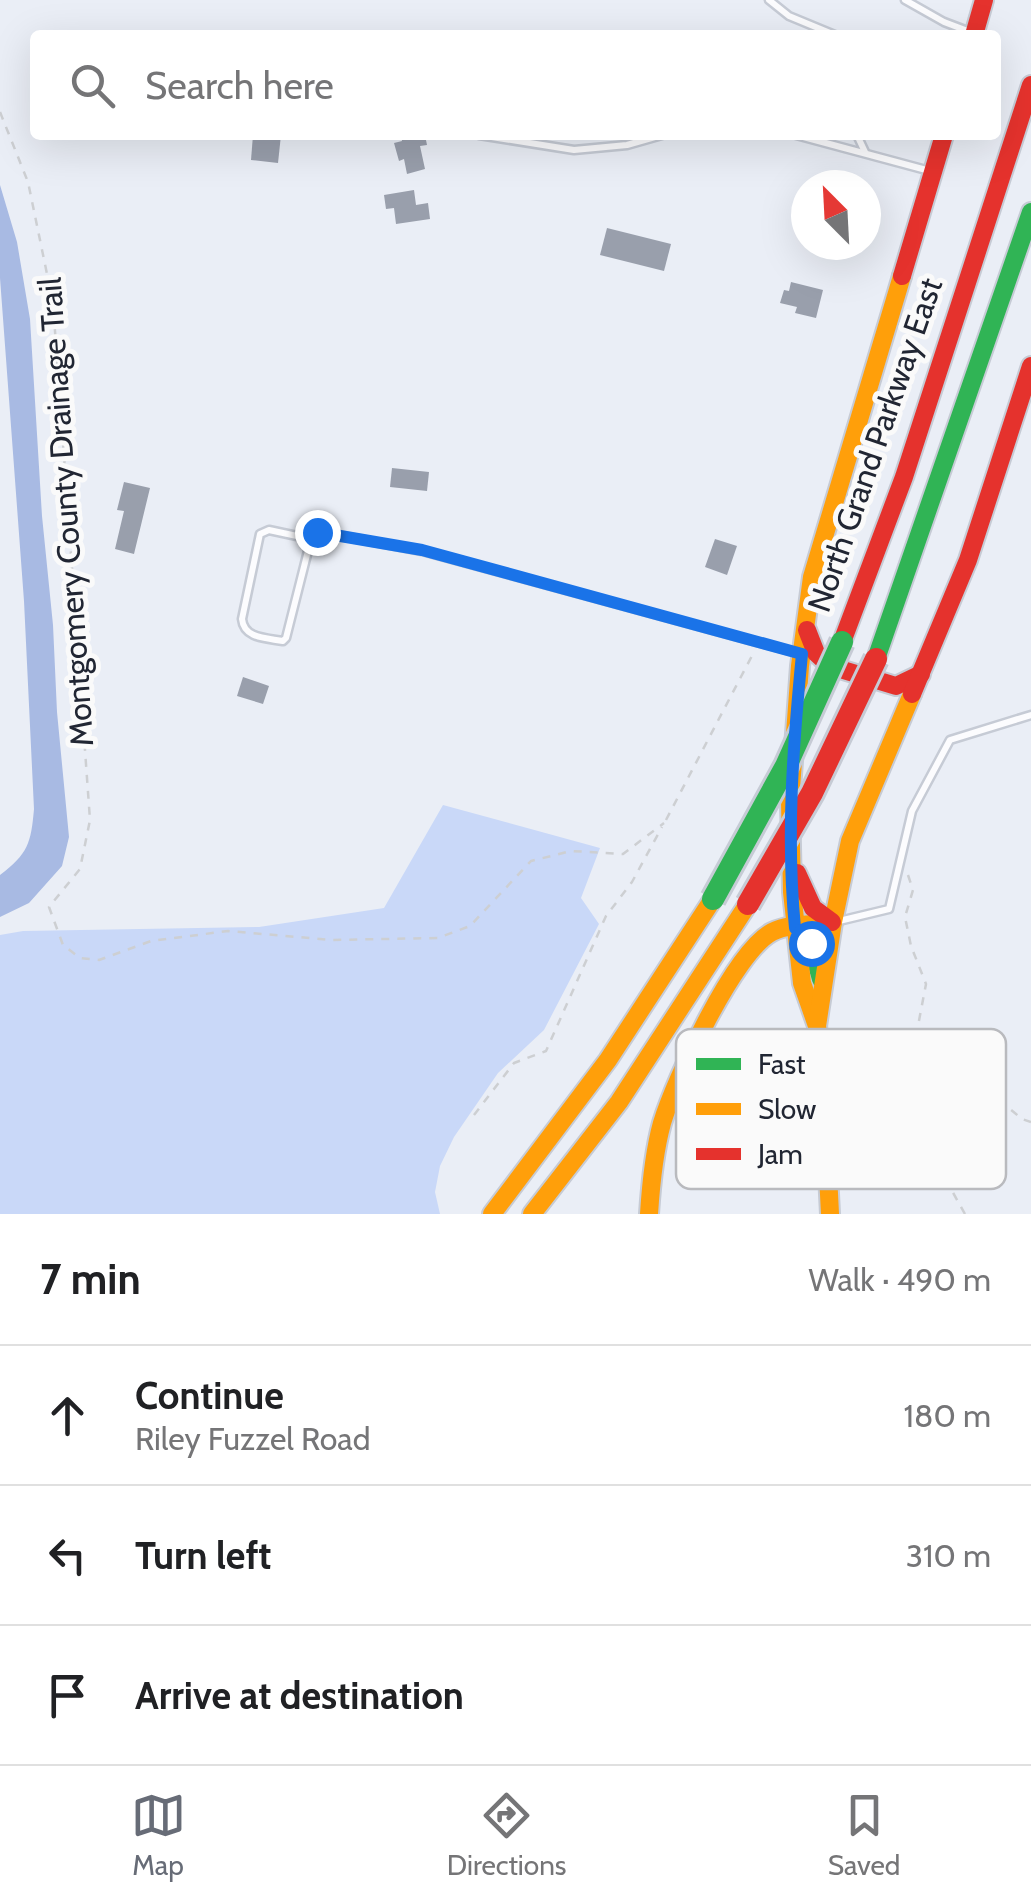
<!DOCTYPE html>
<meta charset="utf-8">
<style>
body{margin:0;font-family:Cabin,sans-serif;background:#f6f6f6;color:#202124}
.compass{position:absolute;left:791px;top:170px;width:90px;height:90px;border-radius:50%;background:#fff;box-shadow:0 10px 40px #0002;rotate:336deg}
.stop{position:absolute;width:30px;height:30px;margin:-22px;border:8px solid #1a73e8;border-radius:50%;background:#fff}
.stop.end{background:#1a73e8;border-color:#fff;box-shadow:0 2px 10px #0008}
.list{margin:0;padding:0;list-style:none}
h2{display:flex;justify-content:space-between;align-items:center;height:130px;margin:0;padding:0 40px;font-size:42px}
h2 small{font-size:32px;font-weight:400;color:#757577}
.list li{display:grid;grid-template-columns:65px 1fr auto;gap:30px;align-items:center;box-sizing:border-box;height:140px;padding:0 40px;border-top:2px solid #e0e0e0}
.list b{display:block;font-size:38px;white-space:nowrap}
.list p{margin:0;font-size:32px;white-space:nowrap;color:#757577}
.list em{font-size:32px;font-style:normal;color:#757577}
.icon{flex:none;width:55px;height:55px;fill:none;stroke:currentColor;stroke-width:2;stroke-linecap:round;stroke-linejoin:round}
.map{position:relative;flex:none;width:1031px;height:1214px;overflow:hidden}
.search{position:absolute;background:#fff;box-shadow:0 10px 40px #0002;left:30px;right:30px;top:30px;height:110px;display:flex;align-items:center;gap:25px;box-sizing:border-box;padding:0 35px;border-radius:10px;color:#757577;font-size:38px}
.sheet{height:550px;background:#fff}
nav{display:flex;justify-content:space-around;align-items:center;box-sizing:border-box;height:140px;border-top:2px solid #e0e0e0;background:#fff;font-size:28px;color:#757577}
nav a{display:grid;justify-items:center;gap:5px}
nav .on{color:#676c77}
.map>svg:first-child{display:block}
.green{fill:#c9d8f8}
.water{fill:#a8bae3}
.building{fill:#999fac}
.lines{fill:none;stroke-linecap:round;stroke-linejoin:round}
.lane-casing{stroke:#c6cbd5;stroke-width:11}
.fast-casing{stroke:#c6cbd5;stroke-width:22}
.slow-casing{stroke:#c6cbd5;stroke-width:22}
.jam-casing{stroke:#c6cbd5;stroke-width:22}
.path{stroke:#cdcfd2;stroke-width:2.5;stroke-dasharray:8 8;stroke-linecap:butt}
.lane{stroke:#fcfcfe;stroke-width:6}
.fast{stroke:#30b455;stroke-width:18}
.slow{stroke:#ff9f0a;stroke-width:18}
.jam{stroke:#e5322d;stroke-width:18}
.fast-bridge-casing{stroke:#c6cbd5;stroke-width:28;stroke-linecap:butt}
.jam-bridge-casing{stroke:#c6cbd5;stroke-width:28;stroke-linecap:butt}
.fast-bridge{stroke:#30b455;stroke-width:22}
.jam-bridge{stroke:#e5322d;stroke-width:22}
.route{stroke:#1a73e8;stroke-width:12}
.labels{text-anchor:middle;stroke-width:10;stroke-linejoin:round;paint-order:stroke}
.street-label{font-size:32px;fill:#212633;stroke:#fafafa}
.key{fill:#fafafa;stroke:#b9babe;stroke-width:2.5}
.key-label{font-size:28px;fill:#212633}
</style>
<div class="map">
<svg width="1031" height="1214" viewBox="0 0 1031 1214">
<rect width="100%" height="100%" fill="#eaeef6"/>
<polygon class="green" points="443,805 600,848 581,898 599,924 544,1030 498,1073 454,1137 440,1166 435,1192 440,1214 0,1214 0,935 23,931 259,927 384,908"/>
<path class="water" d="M 0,185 L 17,242 L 30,319 L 42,516 L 53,625 L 57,712 L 69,837 L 62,866 L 29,903 L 0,917 L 0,875 C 28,854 31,843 34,809 L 24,601 L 0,278 Z"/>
<g class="building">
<polygon points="253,135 281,135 278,163 251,160"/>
<polygon points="401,135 425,135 427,145 420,146 425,169 407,174 404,159 399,161 394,143 402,141"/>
<polygon points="414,190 416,205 428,203 430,219 396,224 394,208 386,209 384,195"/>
<polygon points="607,228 671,244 664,271 600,255"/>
<polygon points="791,282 823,290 816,318 795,313 797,307 780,303 784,290 789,291"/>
<polygon points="392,468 429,472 427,491 390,487"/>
<polygon points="124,482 150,488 134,554 115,549 124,511 117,510"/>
<polygon points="715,539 737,546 727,575 705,567"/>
<polygon points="243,677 269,686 263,704 237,696"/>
</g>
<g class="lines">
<defs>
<g id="lane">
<polyline points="769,0 789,16 835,35"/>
<polyline points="905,0 944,22 973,33"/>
<polyline points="479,135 574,150 627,145 662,135"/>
<polyline points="796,135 930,171"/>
<polyline points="857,135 865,152"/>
<path d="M 311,539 L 269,530 L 260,534 L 242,619 C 244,639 267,638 283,641 L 286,638 L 311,539 L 321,532 L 422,551 L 801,654"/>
<polyline points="839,921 889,909 912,811 950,740 1031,715"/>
</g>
<g id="fast">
<polyline points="876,659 1031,212"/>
<polyline points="795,928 811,943 821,979"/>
</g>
<g id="slow">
<polyline points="817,1026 802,983 792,892 790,802 800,666 812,577 902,276"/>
<polyline points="492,1214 608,1060 713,899"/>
<polyline points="532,1214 619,1102 748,904"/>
<path d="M 649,1214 C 651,1183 654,1152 662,1123 C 675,1080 734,952 772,932 C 790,923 814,925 833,922"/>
<polyline points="830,1214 823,1073 817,1026 833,922 850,841 912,694"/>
</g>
<g id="jam">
<polyline points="974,35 984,0"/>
<polyline points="902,276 944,135"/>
<polyline points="807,630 816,653 830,666 896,686 921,674"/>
<polyline points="842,642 904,477 1031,85"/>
<polyline points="912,694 968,560 1031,366"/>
<polyline points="797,873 813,908 832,922"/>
</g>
</defs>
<use href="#lane" class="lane-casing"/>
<use href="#fast" class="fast-casing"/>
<use href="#slow" class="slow-casing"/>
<use href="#jam" class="jam-casing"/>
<g class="path">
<polyline points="0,112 28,182 53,303 90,820 80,869 49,907 63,945 80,958 99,960 151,941 228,931 332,940 438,938 470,926 531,861 571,851 623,854 664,823"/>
<polyline points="666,820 755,650"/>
<path d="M 908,875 L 913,890 L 905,917 L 911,946 L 926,984 L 917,1031 L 960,1068 L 955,1081 L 958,1110 C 926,1151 943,1175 965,1214"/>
<polyline points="962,1069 1022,1119 1031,1122"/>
<polyline points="474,1115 514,1063 546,1051 606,916 632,882 662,827"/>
</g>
<use href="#lane" class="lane"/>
<use href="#fast" class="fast"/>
<use href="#slow" class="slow"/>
<use href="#jam" class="jam"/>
<defs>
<polyline id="fast-bridge" points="713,899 786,766 842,642"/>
<polyline id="jam-bridge" points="748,904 812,793 876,659"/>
</defs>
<use href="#fast-bridge" class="fast-bridge-casing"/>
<use href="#jam-bridge" class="jam-bridge-casing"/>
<use href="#fast-bridge" class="fast-bridge"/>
<use href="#jam-bridge" class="jam-bridge"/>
</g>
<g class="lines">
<path class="route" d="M 317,532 L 422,550 L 802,654 C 793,746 786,836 795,928 L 811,943"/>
</g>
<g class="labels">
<g class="street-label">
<text transform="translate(875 445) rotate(-71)" y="11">North Grand Parkway East</text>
<text transform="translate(66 512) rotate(-94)" y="11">Montgomery County Drainage Trail</text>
</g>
</g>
<rect x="676" y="1029" width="330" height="160" rx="15" class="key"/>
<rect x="696" y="1058" width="45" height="12" fill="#30b455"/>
<rect x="696" y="1103" width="45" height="12" fill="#ff9f0a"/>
<rect x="696" y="1148" width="45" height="12" fill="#e5322d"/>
<g class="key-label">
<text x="758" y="1074">Fast</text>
<text x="758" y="1119">Slow</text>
<text x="758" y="1164">Jam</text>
</g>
</svg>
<svg class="compass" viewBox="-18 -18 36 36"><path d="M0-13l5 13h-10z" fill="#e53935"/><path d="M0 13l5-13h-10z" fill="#757577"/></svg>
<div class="stop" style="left:811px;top:943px"></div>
<div class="stop end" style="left:317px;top:532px"></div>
<div class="search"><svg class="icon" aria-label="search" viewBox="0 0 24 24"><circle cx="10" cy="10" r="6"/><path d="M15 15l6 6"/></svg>Search here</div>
</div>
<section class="sheet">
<h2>7 min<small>Walk · 490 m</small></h2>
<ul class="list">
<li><svg class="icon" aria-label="ahead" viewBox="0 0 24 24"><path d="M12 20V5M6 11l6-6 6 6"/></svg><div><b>Continue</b><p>Riley Fuzzel Road</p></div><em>180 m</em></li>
<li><svg class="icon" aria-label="left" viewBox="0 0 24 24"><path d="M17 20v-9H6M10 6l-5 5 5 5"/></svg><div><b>Turn left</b></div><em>310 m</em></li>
<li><svg class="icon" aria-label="arrive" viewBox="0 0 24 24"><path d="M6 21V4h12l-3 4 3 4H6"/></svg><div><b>Arrive at destination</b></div></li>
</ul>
</section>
<nav>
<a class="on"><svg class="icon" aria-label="map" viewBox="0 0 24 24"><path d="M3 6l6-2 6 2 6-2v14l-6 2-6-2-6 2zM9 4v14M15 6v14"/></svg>Map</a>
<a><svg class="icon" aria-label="directions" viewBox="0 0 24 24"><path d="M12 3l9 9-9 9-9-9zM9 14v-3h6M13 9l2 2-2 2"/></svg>Directions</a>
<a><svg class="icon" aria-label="saved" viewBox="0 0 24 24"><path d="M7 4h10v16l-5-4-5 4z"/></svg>Saved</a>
</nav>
